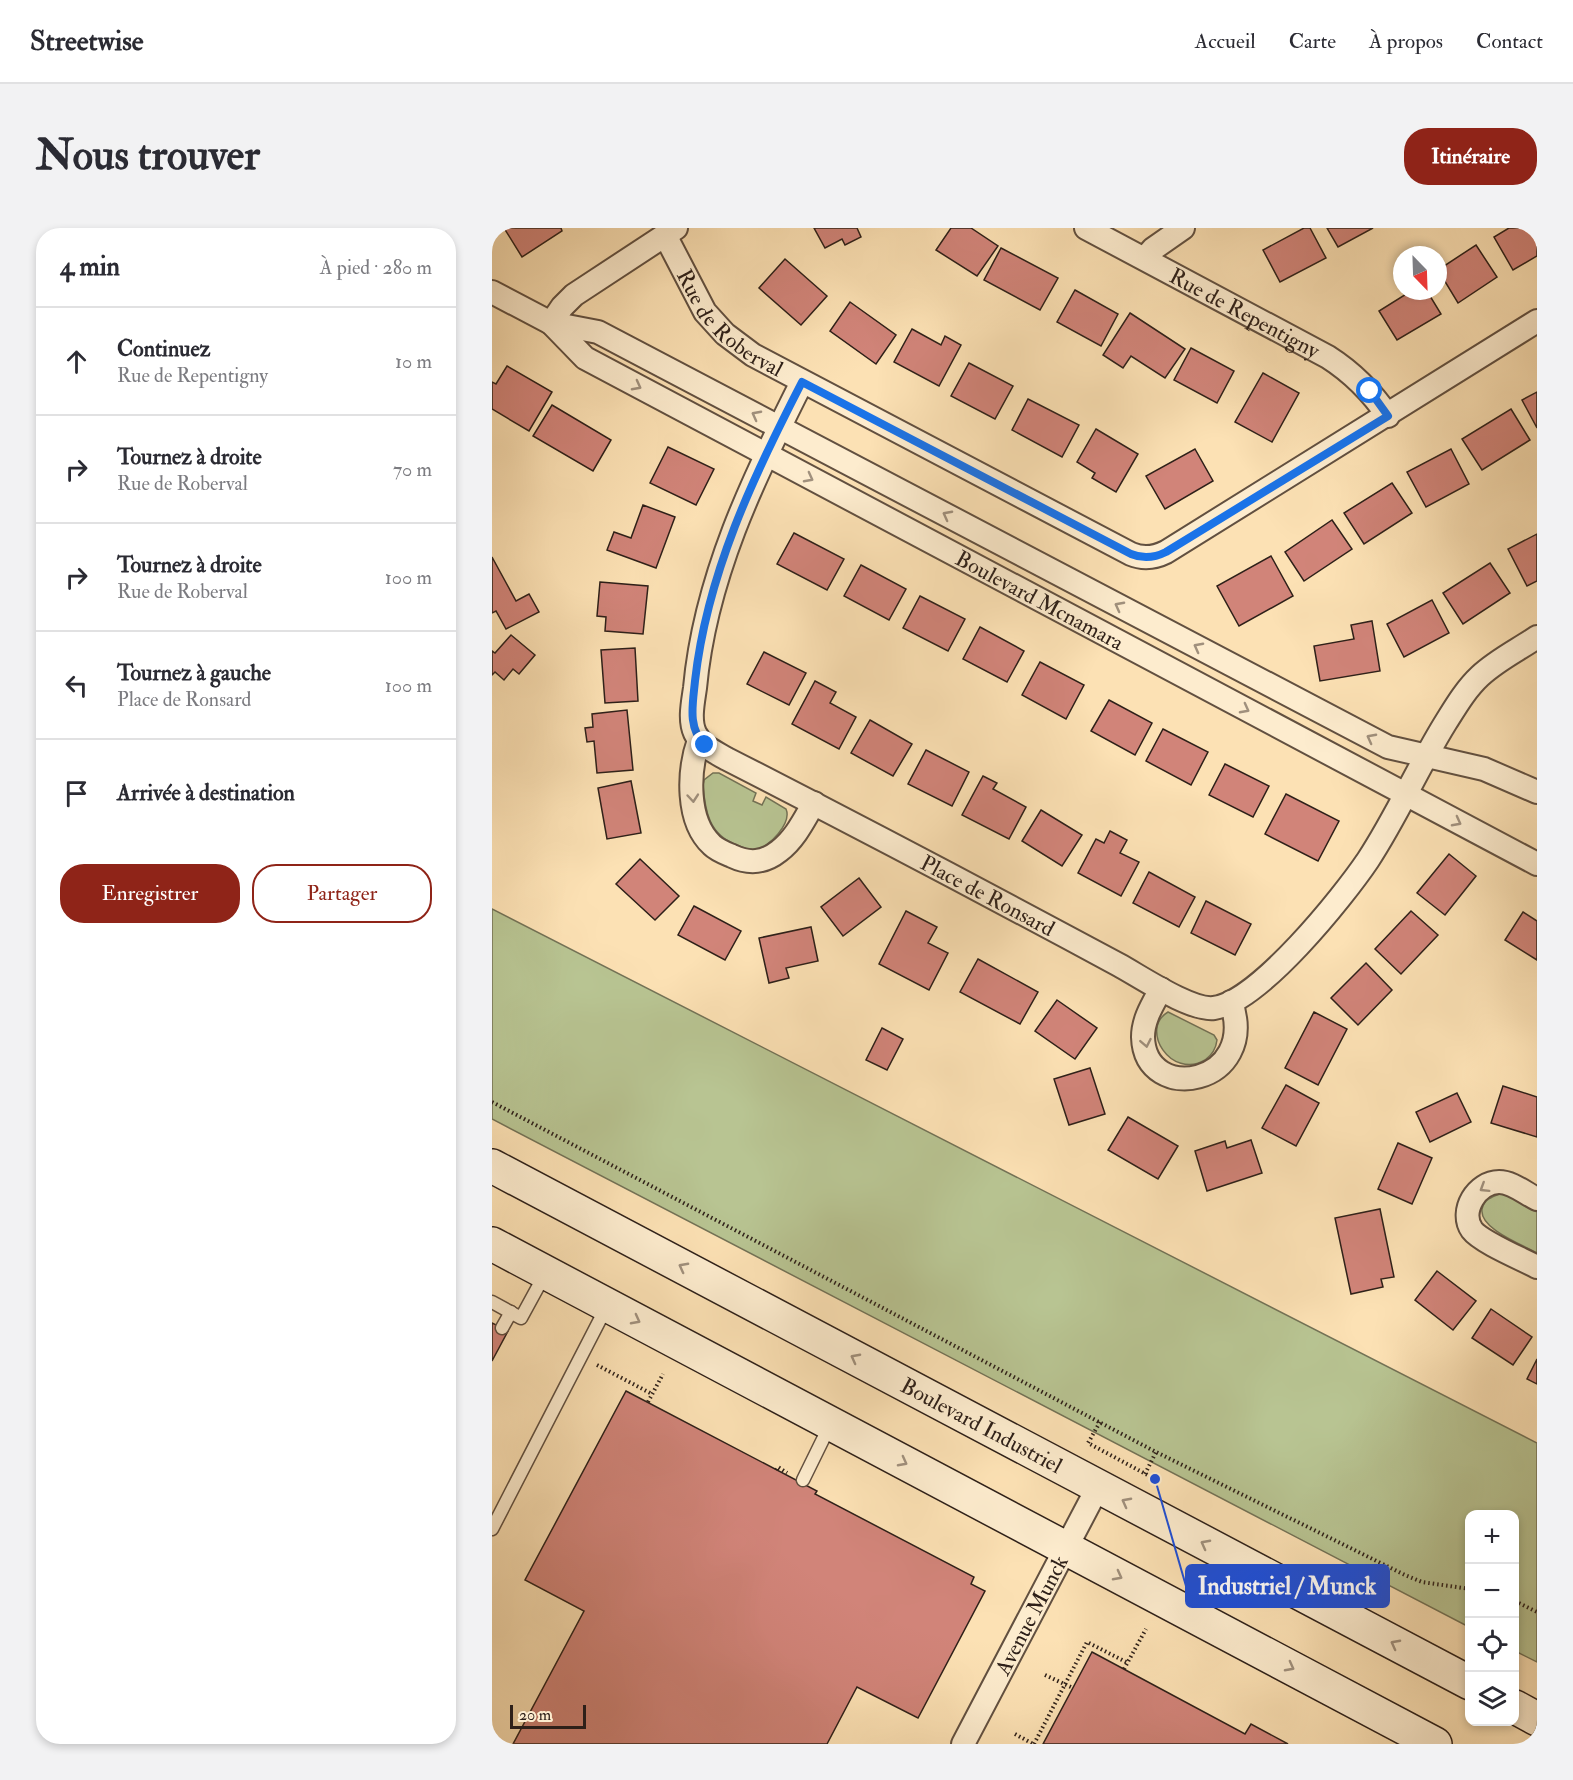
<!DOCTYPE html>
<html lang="fr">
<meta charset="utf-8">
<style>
body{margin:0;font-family:"IM FELL Double Pica",serif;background:#f2f2f3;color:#2b2b33}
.controls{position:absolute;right:18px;bottom:18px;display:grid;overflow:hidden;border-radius:12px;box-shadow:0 3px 9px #0003}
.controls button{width:54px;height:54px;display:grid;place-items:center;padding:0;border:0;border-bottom:2px solid #e1e1e2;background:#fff;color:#2b2b33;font:30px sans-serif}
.compass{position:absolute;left:901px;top:18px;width:54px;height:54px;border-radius:50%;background:#fff;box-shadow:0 3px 9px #0003;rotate:157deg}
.scale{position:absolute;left:18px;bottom:15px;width:76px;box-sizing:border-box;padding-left:6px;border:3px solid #2e2019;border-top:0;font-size:16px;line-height:21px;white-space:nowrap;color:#2e2019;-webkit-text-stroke:4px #fdecce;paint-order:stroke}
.stop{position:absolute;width:18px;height:18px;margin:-14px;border:4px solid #1a73e8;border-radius:50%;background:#fff}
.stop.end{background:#1a73e8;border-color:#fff;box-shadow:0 2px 6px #0008}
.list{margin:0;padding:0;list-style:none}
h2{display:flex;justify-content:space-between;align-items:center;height:78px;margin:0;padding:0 24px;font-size:26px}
h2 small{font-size:20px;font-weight:400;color:#7c7c81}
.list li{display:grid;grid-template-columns:39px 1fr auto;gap:18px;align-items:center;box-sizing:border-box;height:108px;padding:0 24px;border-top:2px solid #e1e1e2}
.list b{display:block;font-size:22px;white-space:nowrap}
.list p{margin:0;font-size:20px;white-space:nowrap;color:#7c7c81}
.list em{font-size:20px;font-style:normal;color:#7c7c81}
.actions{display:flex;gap:12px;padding:18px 24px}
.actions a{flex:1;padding:14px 0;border:2px solid #8f2418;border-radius:24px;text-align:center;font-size:21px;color:#8f2418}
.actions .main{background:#8f2418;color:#fff}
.icon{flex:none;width:33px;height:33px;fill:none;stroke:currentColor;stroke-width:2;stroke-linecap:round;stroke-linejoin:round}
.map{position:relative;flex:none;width:1045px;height:1516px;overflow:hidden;border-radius:24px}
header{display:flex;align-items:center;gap:36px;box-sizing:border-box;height:84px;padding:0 30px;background:#fff;border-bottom:2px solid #e1e1e2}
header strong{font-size:28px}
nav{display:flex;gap:33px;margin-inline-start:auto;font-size:21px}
.intro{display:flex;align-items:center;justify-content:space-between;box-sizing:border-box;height:144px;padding:0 36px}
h1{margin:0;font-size:42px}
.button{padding:15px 27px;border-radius:24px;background:#8f2418;color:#fff;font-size:21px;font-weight:700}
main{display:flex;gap:36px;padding:0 36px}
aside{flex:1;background:#fff;border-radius:24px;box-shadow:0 3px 9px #0003}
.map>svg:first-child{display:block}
.green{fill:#b8c492;stroke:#737256;stroke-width:1.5}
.building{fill:#d18479;stroke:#2e2019;stroke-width:1.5}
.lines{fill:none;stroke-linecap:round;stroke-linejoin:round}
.lane-casing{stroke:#625040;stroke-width:15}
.street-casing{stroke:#625040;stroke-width:26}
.secondary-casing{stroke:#2e2019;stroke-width:36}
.path{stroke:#2e2019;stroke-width:4;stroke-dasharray:1.5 3;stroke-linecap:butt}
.lane{stroke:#fdecce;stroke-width:12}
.street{stroke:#fdecce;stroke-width:22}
.secondary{stroke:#fdecce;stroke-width:33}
.oneway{stroke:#a0907d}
.route{stroke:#1a73e8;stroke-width:8}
.labels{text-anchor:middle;stroke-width:4.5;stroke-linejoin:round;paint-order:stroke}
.street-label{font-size:22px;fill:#2e2019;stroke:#fdecce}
.leader{fill:none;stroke:#1d4ed8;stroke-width:2}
.callout-dot{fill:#1d4ed8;stroke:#fdecce;stroke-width:2}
.callout{fill:#1d4ed8;stroke:#1d4ed8;stroke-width:2}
.callout-label{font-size:24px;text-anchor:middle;font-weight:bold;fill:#fff}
</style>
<header>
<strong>Streetwise</strong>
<nav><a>Accueil</a><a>Carte</a><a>À propos</a><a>Contact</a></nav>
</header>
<div class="intro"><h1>Nous trouver</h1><a class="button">Itinéraire</a></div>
<main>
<aside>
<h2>4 min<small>À pied · 280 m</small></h2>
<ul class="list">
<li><svg class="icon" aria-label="ahead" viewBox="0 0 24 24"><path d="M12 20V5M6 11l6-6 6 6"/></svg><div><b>Continuez</b><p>Rue de Repentigny</p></div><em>10 m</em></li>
<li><svg class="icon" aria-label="right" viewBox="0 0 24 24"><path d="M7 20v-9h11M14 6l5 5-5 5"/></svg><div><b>Tournez à droite</b><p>Rue de Roberval</p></div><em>70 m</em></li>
<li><svg class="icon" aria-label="right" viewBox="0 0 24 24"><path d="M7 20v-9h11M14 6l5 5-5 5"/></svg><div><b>Tournez à droite</b><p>Rue de Roberval</p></div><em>100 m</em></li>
<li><svg class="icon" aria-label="left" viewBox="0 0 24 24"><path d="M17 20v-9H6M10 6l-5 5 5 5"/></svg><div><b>Tournez à gauche</b><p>Place de Ronsard</p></div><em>100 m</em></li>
<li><svg class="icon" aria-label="arrive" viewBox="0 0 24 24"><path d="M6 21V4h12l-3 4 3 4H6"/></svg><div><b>Arrivée à destination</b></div></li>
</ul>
<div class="actions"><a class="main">Enregistrer</a><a>Partager</a></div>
</aside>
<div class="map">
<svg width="1045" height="1516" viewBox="0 0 1045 1516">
<rect width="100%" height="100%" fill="#fce1b4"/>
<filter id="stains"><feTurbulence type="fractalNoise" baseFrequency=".00333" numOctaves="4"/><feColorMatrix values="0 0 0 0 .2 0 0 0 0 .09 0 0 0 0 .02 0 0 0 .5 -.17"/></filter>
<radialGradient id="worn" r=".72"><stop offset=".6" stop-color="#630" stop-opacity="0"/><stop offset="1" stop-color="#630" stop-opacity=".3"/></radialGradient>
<g class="green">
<path d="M 221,545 L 227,545 L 264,565 L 261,573 L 270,577 L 274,569 L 294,581 C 300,595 277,620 263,622 C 256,622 251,620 245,617 C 217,607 213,583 211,557 L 212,552 Z"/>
<polygon points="0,681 1045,1215 1045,1434 1023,1423 1023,1286 978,1286 977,1399 0,891"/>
<path d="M 676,784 L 722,807 L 725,812 C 724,821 720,827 713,832 C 679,852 647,801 676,784 Z"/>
<path d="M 1008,966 L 1015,967 L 1045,984 L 1045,1025 C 1031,1017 987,1001 990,981 C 992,972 999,969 1008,966 Z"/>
</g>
<g class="building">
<polygon points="12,0 69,0 70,3 30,29"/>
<polygon points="322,0 365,0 369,9 353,17 350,11 333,20"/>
<polygon points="459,0 479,0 506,18 485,48 444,22"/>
<polygon points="812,0 818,0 834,30 788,54 771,22"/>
<polygon points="835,0 881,0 846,19"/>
<polygon points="1017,0 1045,0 1045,28 1021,42 1002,9"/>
<polygon points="984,17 1005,49 966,75 946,42"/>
<polygon points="509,20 566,50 548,82 492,52"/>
<polygon points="293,31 335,68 309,97 267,60"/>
<polygon points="583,62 626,86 609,118 565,94"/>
<polygon points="919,63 935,63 949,86 905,112 887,83"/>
<polygon points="358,74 404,107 384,136 338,103"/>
<polygon points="638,85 693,121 673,150 639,128 631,140 611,127"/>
<polygon points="420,101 449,117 453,108 469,117 447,158 402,134"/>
<polygon points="699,120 742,143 725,175 682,152"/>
<polygon points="477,135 521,158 503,191 459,168"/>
<polygon points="15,138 60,164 37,203 0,181 0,154 4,156"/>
<polygon points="771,145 807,165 780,214 743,194"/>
<polygon points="1045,164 1045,200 1030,172"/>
<polygon points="536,171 587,197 570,229 520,202"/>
<polygon points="60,177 119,212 101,243 41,208"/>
<polygon points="1019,181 1038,212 990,242 970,211"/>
<polygon points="604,201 646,226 624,264 600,250 603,245 585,234"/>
<polygon points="176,219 222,241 204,277 158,255"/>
<polygon points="703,221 721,253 673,281 654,248"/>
<polygon points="959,221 977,256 934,279 915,244"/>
<polygon points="900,255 920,285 872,316 852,285"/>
<polygon points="151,277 183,289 164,340 115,322 122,304 139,310"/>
<polygon points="840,292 860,321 812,353 793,324"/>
<polygon points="302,305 352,331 335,362 285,336"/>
<polygon points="1045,306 1045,353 1035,358 1016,321"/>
<polygon points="779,328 801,368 747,398 725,358"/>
<polygon points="0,329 24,373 37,366 47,384 14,401 4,383 0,385"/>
<polygon points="998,335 1018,365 971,396 951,365"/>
<polygon points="369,337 414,361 397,392 352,368"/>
<polygon points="108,354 156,358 151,406 113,403 114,389 105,388"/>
<polygon points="428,368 473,391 456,423 411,400"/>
<polygon points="940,372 957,405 912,429 895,396"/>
<polygon points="880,393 888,443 828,453 822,418 862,411 859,397"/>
<polygon points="488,399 532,423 515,454 471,431"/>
<polygon points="19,407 43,427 27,446 21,441 12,452 3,444 0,447 0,423 3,425"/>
<polygon points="143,420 146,473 113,475 109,422"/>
<polygon points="272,424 314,445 297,477 255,456"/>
<polygon points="548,434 592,457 574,491 530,467"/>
<polygon points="323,453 344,464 338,475 364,489 347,521 300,496"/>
<polygon points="617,472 660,495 643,527 599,503"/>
<polygon points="135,482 141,542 105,545 102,513 95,514 93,500 101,499 100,486"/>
<polygon points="378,492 420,516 401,548 359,525"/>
<polygon points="671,501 716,524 699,557 654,533"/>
<polygon points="434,522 477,544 460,578 416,556"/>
<polygon points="733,536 777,558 761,589 717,567"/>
<polygon points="491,548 505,555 501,561 534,579 517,611 470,587"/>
<polygon points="139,553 149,605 115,611 106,560"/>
<polygon points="794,566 847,593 826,633 773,606"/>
<polygon points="549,582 590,607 570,638 530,613"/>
<polygon points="618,603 635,612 628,625 647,634 629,668 586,645 604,611 612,615"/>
<polygon points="957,626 984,648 953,687 925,665"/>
<polygon points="148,631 187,668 163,692 124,656"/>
<polygon points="657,644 703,669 687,699 641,675"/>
<polygon points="367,650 389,679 351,708 329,679"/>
<polygon points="714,673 759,696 743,727 699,705"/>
<polygon points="202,678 249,703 233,732 186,707"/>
<polygon points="414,683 445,699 436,715 456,725 437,762 387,736"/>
<polygon points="919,683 946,707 909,746 883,721"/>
<polygon points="1031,684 1045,693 1045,732 1013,712"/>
<polygon points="319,699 326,733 294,740 297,750 277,755 267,710"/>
<polygon points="486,731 546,764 528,796 468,764"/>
<polygon points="874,735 900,762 866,797 839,770"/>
<polygon points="565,772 605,800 583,831 543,803"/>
<polygon points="822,784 855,801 826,857 793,840"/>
<polygon points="390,800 411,811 395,842 374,832"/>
<polygon points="598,840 613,886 577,897 562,851"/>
<polygon points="794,857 827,875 804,918 770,900"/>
<polygon points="1011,858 1045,869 1045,909 999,895"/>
<polygon points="965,865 979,894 938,914 924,884"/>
<polygon points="636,889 686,918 666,951 616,922"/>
<polygon points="759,912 770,945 715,963 703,923 733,913 735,920"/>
<polygon points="906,915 940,930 920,976 886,961"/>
<polygon points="888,981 902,1049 889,1051 891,1059 859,1066 843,990"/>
<polygon points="945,1043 984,1073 961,1102 923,1072"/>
<polygon points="999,1081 1040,1109 1021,1137 980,1110"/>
<polygon points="0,1095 16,1103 0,1133"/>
<polygon points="1045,1131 1045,1156 1035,1151"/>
<polygon points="134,1163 325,1263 323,1266 482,1349 479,1356 493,1363 426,1490 365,1459 335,1516 21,1516 92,1383 33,1352"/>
<polygon points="600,1424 753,1506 759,1496 796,1516 551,1516"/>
</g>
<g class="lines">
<defs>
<g id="lane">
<polyline points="0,1074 29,1090 53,1046"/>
<polyline points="10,1100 19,1084"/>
<polyline points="311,1252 338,1197"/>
<polyline points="0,1301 115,1078"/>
</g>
<g id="street">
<path id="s1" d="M 594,0 L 836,129 C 861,145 879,163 896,188"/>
<path id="s2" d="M 173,7 L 213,84 L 233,106 L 261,127 L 639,326 C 651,331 662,330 674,324 L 1045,93"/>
<polyline points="653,30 661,21 691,0"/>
<polyline points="0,64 59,95 106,104 896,519 992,541 1045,564"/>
<path id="s3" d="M 59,95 L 93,130 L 1045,636"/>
<polyline points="59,95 70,79 82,67 184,0"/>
<path id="s4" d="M 310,154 C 261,251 213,350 203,460 C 201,474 197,492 203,505 C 209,518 223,524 235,531 C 366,598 497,667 627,737 C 649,749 699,783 722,780 C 767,774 851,669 876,632 C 905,588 926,539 954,494 C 964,478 974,461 988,448 C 1005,432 1026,422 1045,409"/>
<path d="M 207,512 C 196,543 194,593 220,617 C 225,622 233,625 240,628 C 257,636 272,635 287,623 C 303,611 312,592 322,575"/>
<path d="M 669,761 C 661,776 651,791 651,809 C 653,878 768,857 739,774"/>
<path d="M 1045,971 C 1033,965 1020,954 1007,954 C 985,954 967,983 980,1002 C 989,1014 1030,1031 1045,1039"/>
<path id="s5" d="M 471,1516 L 606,1259"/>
</g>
<g id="secondary">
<path id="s6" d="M 0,938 L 978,1455"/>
<polyline points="0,1016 943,1516"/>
<polyline points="1023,1479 1045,1491"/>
</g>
</defs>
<use href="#lane" class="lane-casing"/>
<use href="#street" class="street-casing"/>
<use href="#secondary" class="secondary-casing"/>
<g class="path">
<polyline points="0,874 664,1224 913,1347 930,1354 978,1361"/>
<polyline points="105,1137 160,1166"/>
<polyline points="156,1174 171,1146"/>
<polyline points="608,1194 596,1215 663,1251"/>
<polyline points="284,1242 286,1239 295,1245"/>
<polyline points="653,1246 664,1224"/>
<polyline points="1023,1373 1045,1384"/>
<polyline points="632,1441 654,1401"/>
<polyline points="553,1447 581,1460"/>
<polyline points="523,1506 541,1516"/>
<polyline points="542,1516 595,1414 636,1435"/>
</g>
<use href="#lane" class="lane"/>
<use href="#street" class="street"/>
<use href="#secondary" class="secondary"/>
</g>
<defs><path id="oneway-chevron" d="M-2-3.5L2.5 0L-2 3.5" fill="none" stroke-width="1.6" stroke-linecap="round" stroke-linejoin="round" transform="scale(1.5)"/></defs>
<g class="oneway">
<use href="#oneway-chevron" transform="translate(145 158) rotate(28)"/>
<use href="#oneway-chevron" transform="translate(264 187) rotate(-152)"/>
<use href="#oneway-chevron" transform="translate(317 250) rotate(28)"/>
<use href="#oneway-chevron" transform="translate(455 287) rotate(-152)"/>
<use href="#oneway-chevron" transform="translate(627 378) rotate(-152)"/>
<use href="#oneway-chevron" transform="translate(706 419) rotate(-152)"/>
<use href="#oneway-chevron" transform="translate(753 481) rotate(28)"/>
<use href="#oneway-chevron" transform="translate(879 510) rotate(-152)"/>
<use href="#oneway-chevron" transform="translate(201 570) rotate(85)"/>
<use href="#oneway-chevron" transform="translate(965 594) rotate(28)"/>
<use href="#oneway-chevron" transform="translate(654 815) rotate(79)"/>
<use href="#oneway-chevron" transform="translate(992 960) rotate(148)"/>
<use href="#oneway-chevron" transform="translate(191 1039) rotate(-152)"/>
<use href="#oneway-chevron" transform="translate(144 1092) rotate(28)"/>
<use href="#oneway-chevron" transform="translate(363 1130) rotate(-152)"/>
<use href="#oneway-chevron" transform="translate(411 1234) rotate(28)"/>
<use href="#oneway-chevron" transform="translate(634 1274) rotate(-152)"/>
<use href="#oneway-chevron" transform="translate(713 1316) rotate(-152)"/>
<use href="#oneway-chevron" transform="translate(626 1348) rotate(28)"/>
<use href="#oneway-chevron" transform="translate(903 1416) rotate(-152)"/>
<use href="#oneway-chevron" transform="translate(798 1439) rotate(28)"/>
</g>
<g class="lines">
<path class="route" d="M 213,517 C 195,500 201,475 203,453 C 215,346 261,249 310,154 L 639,326 C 651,331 662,330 674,324 L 896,188 L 878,163"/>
</g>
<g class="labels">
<g class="street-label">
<text dy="8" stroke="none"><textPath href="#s1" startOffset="180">Rue de Repentigny</textPath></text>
<text dy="8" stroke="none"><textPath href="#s2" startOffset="112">Rue de Roberval</textPath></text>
<text dy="8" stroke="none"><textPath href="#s3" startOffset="564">Boulevard Mcnamara</textPath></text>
<text dy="8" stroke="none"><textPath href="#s4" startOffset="708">Place de Ronsard</textPath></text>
<text dy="8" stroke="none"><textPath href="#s6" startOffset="554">Boulevard Industriel</textPath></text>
<text dy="8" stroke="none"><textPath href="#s5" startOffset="146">Avenue Munck</textPath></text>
</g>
</g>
<path class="leader" d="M663 1251L694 1358"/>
<circle class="callout-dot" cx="663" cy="1251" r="6"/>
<rect class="callout" x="694" y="1337" width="203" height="42" rx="6"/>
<g class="callout-label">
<text x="795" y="1366">Industriel / Munck</text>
</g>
<rect width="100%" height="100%" filter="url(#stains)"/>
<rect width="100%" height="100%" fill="url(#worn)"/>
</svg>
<div class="controls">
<button>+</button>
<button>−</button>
<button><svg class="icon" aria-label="locate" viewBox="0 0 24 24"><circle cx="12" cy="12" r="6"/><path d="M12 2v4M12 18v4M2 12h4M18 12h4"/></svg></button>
<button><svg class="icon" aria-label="layers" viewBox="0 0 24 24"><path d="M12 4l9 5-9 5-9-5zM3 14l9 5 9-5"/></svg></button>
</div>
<svg class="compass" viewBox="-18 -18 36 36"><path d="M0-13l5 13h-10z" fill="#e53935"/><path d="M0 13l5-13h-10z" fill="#7c7c81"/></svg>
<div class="scale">20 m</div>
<div class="stop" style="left:878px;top:163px"></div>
<div class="stop end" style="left:213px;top:517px"></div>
</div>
</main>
